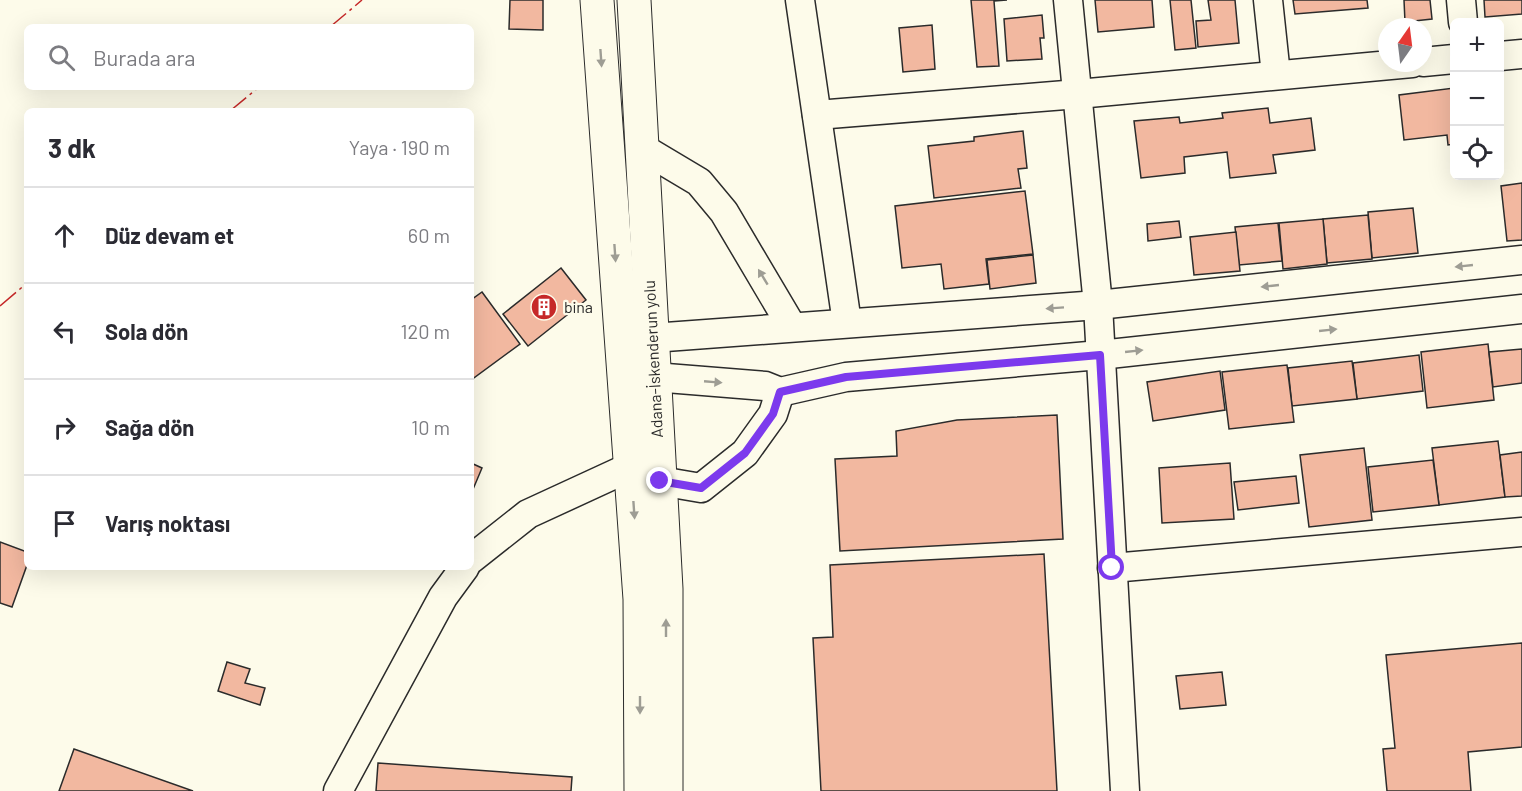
<!DOCTYPE html>
<html lang="tr">
<meta charset="utf-8">
<style>
body{margin:0;font-family:Barlow,sans-serif;background:#f7f7f7;color:#2b2b33}
.controls{position:absolute;right:18px;top:18px;display:grid;overflow:hidden;border-radius:9px;box-shadow:0 6px 24px #0002}
.controls button{width:54px;height:54px;display:grid;place-items:center;padding:0;border:0;border-bottom:2px solid #e1e1e2;background:#fff;color:#2b2b33;font:30px sans-serif}
.compass{position:absolute;left:1378px;top:18px;width:54px;height:54px;border-radius:50%;background:#fff;box-shadow:0 6px 24px #0002;rotate:14deg}
.stop{position:absolute;width:18px;height:18px;margin:-14px;border:4px solid #7c3aed;border-radius:50%;background:#fff}
.stop.end{background:#7c3aed;border-color:#fff;box-shadow:0 2px 6px #0008}
.list{margin:0;padding:0;list-style:none}
h2{display:flex;justify-content:space-between;align-items:center;height:78px;margin:0;padding:0 24px;font-size:26px}
h2 small{font-size:20px;font-weight:400;color:#7c7c81}
.list li{display:grid;grid-template-columns:39px 1fr auto;gap:18px;align-items:center;box-sizing:border-box;height:96px;padding:0 24px;border-top:2px solid #e1e1e2}
.list b{display:block;font-size:22px;white-space:nowrap}
.list em{font-size:20px;font-style:normal;color:#7c7c81}
.icon{flex:none;width:33px;height:33px;fill:none;stroke:currentColor;stroke-width:2;stroke-linecap:round;stroke-linejoin:round}
.map{position:relative;flex:none;width:1522px;height:791px;overflow:hidden}
.search{position:absolute;background:#fff;box-shadow:0 6px 24px #0002;left:24px;top:24px;width:450px;height:66px;display:flex;align-items:center;gap:15px;box-sizing:border-box;padding:0 21px;border-radius:9px;color:#7c7c81;font-size:22px}
.panel{position:absolute;background:#fff;box-shadow:0 6px 24px #0002;left:24px;top:108px;width:450px;height:462px;border-radius:9px}
.map>svg:first-child{display:block}
.building{fill:#f2b8a0;stroke:#2b2b2b;stroke-width:1.5}
.lines{fill:none;stroke-linecap:round;stroke-linejoin:round}
.minor-casing{stroke:#2b2b2b;stroke-width:31}
.highway-casing{stroke:#2b2b2b;stroke-width:35}
.minor{stroke:#fdfbea;stroke-width:28}
.highway{stroke:#fdfbea;stroke-width:33}
.power{stroke:#c62828;stroke-width:1.5;stroke-dasharray:21 4.5 3 4.5;stroke-linecap:butt}
.oneway{fill:#9e9d94}
.route{stroke:#7c3aed;stroke-width:8}
.labels{text-anchor:middle;stroke-width:4.5;stroke-linejoin:round;paint-order:stroke}
.poi-label{font-size:16px;fill:#2b2b2b;stroke:#fdfbea;text-anchor:start}
.street-label{font-size:16px;fill:#2b2b2b;stroke:#fdfbea}
</style>
<div class="map">
<svg width="1522" height="791" viewBox="0 0 1522 791">
<rect width="100%" height="100%" fill="#fdfbea"/>
<g class="building">
<polygon points="510,0 543,0 543,30 509,29"/>
<polygon points="971,0 1007,0 994,1 999,66 977,67"/>
<polygon points="1095,0 1152,0 1154,27 1098,32"/>
<polygon points="1170,0 1191,0 1196,48 1175,50"/>
<polygon points="1208,0 1235,0 1239,43 1198,47 1196,21 1211,20"/>
<polygon points="1293,0 1367,0 1368,8 1295,14"/>
<polygon points="1404,0 1430,0 1432,19 1405,22"/>
<polygon points="1484,0 1522,0 1522,14 1485,17"/>
<polygon points="1042,15 1044,38 1040,38 1042,59 1007,61 1004,19"/>
<polygon points="932,25 935,69 903,72 899,28"/>
<polygon points="1454,88 1454,144 1448,145 1447,135 1404,140 1399,95"/>
<polygon points="1268,108 1270,123 1311,118 1315,150 1273,155 1276,173 1230,178 1227,152 1184,157 1185,173 1141,178 1134,121 1179,117 1180,123 1223,118 1222,113"/>
<polygon points="1023,131 1027,168 1018,169 1021,188 934,198 928,146 974,141 974,137"/>
<polygon points="1522,183 1522,240 1507,241 1501,186"/>
<polygon points="1025,191 1033,254 986,259 989,284 944,289 941,264 902,268 895,206"/>
<polygon points="1413,208 1418,253 1372,258 1368,212"/>
<polygon points="1368,215 1372,259 1327,263 1323,219"/>
<polygon points="1323,219 1327,264 1283,269 1279,223"/>
<polygon points="1179,221 1181,237 1148,241 1147,224"/>
<polygon points="1278,223 1282,261 1239,265 1235,227"/>
<polygon points="1236,232 1240,271 1194,275 1190,237"/>
<polygon points="1033,255 1036,283 990,289 987,260"/>
<polygon points="561,268 586,300 528,346 503,314"/>
<polygon points="482,292 520,344 471,380 471,300"/>
<polygon points="1488,344 1494,400 1427,408 1421,352"/>
<polygon points="1522,349 1522,383 1493,387 1489,352"/>
<polygon points="1419,355 1423,391 1357,399 1353,363"/>
<polygon points="1352,361 1357,399 1292,406 1288,368"/>
<polygon points="1287,365 1294,422 1229,429 1222,372"/>
<polygon points="1220,371 1225,410 1153,421 1147,382"/>
<polygon points="1057,415 1063,539 840,551 835,459 897,456 896,431 957,420"/>
<polygon points="1498,441 1505,497 1439,505 1432,448"/>
<polygon points="1364,448 1372,520 1309,527 1300,455"/>
<polygon points="1522,452 1522,496 1505,497 1500,455"/>
<polygon points="1433,460 1439,505 1373,512 1368,467"/>
<polygon points="471,463 482,468 471,494"/>
<polygon points="1230,463 1234,519 1162,523 1159,468"/>
<polygon points="1296,476 1299,503 1238,510 1234,482"/>
<polygon points="0,542 27,552 27,565 12,607 0,603"/>
<polygon points="1044,554 1057,791 821,791 813,638 833,637 830,565"/>
<polygon points="1522,643 1522,747 1468,752 1471,791 1387,791 1383,749 1395,748 1386,655"/>
<polygon points="227,662 250,669 245,683 265,688 260,705 218,691"/>
<polygon points="1222,672 1226,705 1180,709 1176,676"/>
<polygon points="74,749 193,791 59,791"/>
<polygon points="378,763 572,777 571,791 376,791"/>
</g>
<g class="lines">
<defs>
<g id="minor">
<polyline points="800,0 847,323"/>
<polyline points="1068,0 1098,305 1125,791"/>
<polyline points="1268,0 1276,75"/>
<polyline points="1461,0 1463,22"/>
<polyline points="1500,56 1522,54"/>
<polyline points="1423,62 1454,59"/>
<polyline points="817,115 1078,94 1412,63"/>
<polyline points="642,148 699,182 724,212 792,327"/>
<polyline points="652,338 1098,305 1522,260"/>
<polyline points="654,377 765,386 780,392 846,377 1100,355 1522,309"/>
<polyline points="660,481 701,488 745,453 773,414 780,392"/>
<polyline points="471,559 528,514 630,467"/>
<polyline points="1112,568 1522,532"/>
<polyline points="338,791 443,597 465,567"/>
</g>
<g id="highway">
<polyline points="597,0 640,599 641,791"/>
<polyline points="634,0 666,589 666,791"/>
</g>
</defs>
<use href="#minor" class="minor-casing"/>
<use href="#highway" class="highway-casing"/>
<use href="#minor" class="minor"/>
<use href="#highway" class="highway"/>
<g class="power">
<polyline points="330,27 362,0"/>
<polyline points="230,111 259,87"/>
<polyline points="0,306 27,283"/>
</g>
</g>
<defs><path id="oneway-solid" d="M-6-.8H1V-3.2L6.5 0L1 3.2V.8H-6Z" transform="scale(1.5)"/></defs>
<g class="oneway">
<use href="#oneway-solid" transform="translate(601 58) rotate(86)"/>
<use href="#oneway-solid" transform="translate(615 253) rotate(86)"/>
<use href="#oneway-solid" transform="translate(1464 266) rotate(174)"/>
<use href="#oneway-solid" transform="translate(763 277) rotate(-121)"/>
<use href="#oneway-solid" transform="translate(1270 286) rotate(174)"/>
<use href="#oneway-solid" transform="translate(1055 308) rotate(176)"/>
<use href="#oneway-solid" transform="translate(1328 330) rotate(-6)"/>
<use href="#oneway-solid" transform="translate(1134 351) rotate(-6)"/>
<use href="#oneway-solid" transform="translate(713 382) rotate(5)"/>
<use href="#oneway-solid" transform="translate(634 510) rotate(86)"/>
<use href="#oneway-solid" transform="translate(666 628) rotate(-90)"/>
<use href="#oneway-solid" transform="translate(640 705) rotate(90)"/>
</g>
<g class="lines">
<polyline class="route" points="660,481 701,488 745,453 773,414 780,392 846,377 1100,355 1112,568"/>
</g>
<defs>
<symbol id="building-disc" viewBox="-11 -11 22 22"><circle r="9.5" fill="#c62828" stroke="#fdfbea"/><path d="M-4-6H4V6H1V3H-1V6H-4ZM-2.5-4.3h1.7v1.8h-1.7ZM.8-4.3h1.7v1.8H.8ZM-2.5-1h1.7V.8h-1.7ZM.8-1h1.7V.8H.8Z" fill="#fff"/></symbol>
</defs>
<g fill-rule="evenodd">
<use href="#building-disc" x="529" y="292" width="30" height="30"/>
</g>
<g class="labels">
<g class="poi-label">
<text x="564" y="313">bina</text>
</g>
<g class="street-label">
<text transform="translate(653 359) rotate(-93)" y="6">Adana-İskenderun yolu</text>
</g>
</g>
</svg>
<div class="controls">
<button>+</button>
<button>−</button>
<button><svg class="icon" aria-label="locate" viewBox="0 0 24 24"><circle cx="12" cy="12" r="6"/><path d="M12 2v4M12 18v4M2 12h4M18 12h4"/></svg></button>
</div>
<svg class="compass" viewBox="-18 -18 36 36"><path d="M0-13l5 13h-10z" fill="#e53935"/><path d="M0 13l5-13h-10z" fill="#7c7c81"/></svg>
<div class="stop" style="left:1112px;top:568px"></div>
<div class="stop end" style="left:660px;top:481px"></div>
<div class="search"><svg class="icon" aria-label="search" viewBox="0 0 24 24"><circle cx="10" cy="10" r="6"/><path d="M15 15l6 6"/></svg>Burada ara</div>
<section class="panel">
<h2>3 dk<small>Yaya · 190 m</small></h2>
<ul class="list">
<li><svg class="icon" aria-label="ahead" viewBox="0 0 24 24"><path d="M12 20V5M6 11l6-6 6 6"/></svg><div><b>Düz devam et</b></div><em>60 m</em></li>
<li><svg class="icon" aria-label="left" viewBox="0 0 24 24"><path d="M17 20v-9H6M10 6l-5 5 5 5"/></svg><div><b>Sola dön</b></div><em>120 m</em></li>
<li><svg class="icon" aria-label="right" viewBox="0 0 24 24"><path d="M7 20v-9h11M14 6l5 5-5 5"/></svg><div><b>Sağa dön</b></div><em>10 m</em></li>
<li><svg class="icon" aria-label="arrive" viewBox="0 0 24 24"><path d="M6 21V4h12l-3 4 3 4H6"/></svg><div><b>Varış noktası</b></div></li>
</ul>
</section>
</div>
